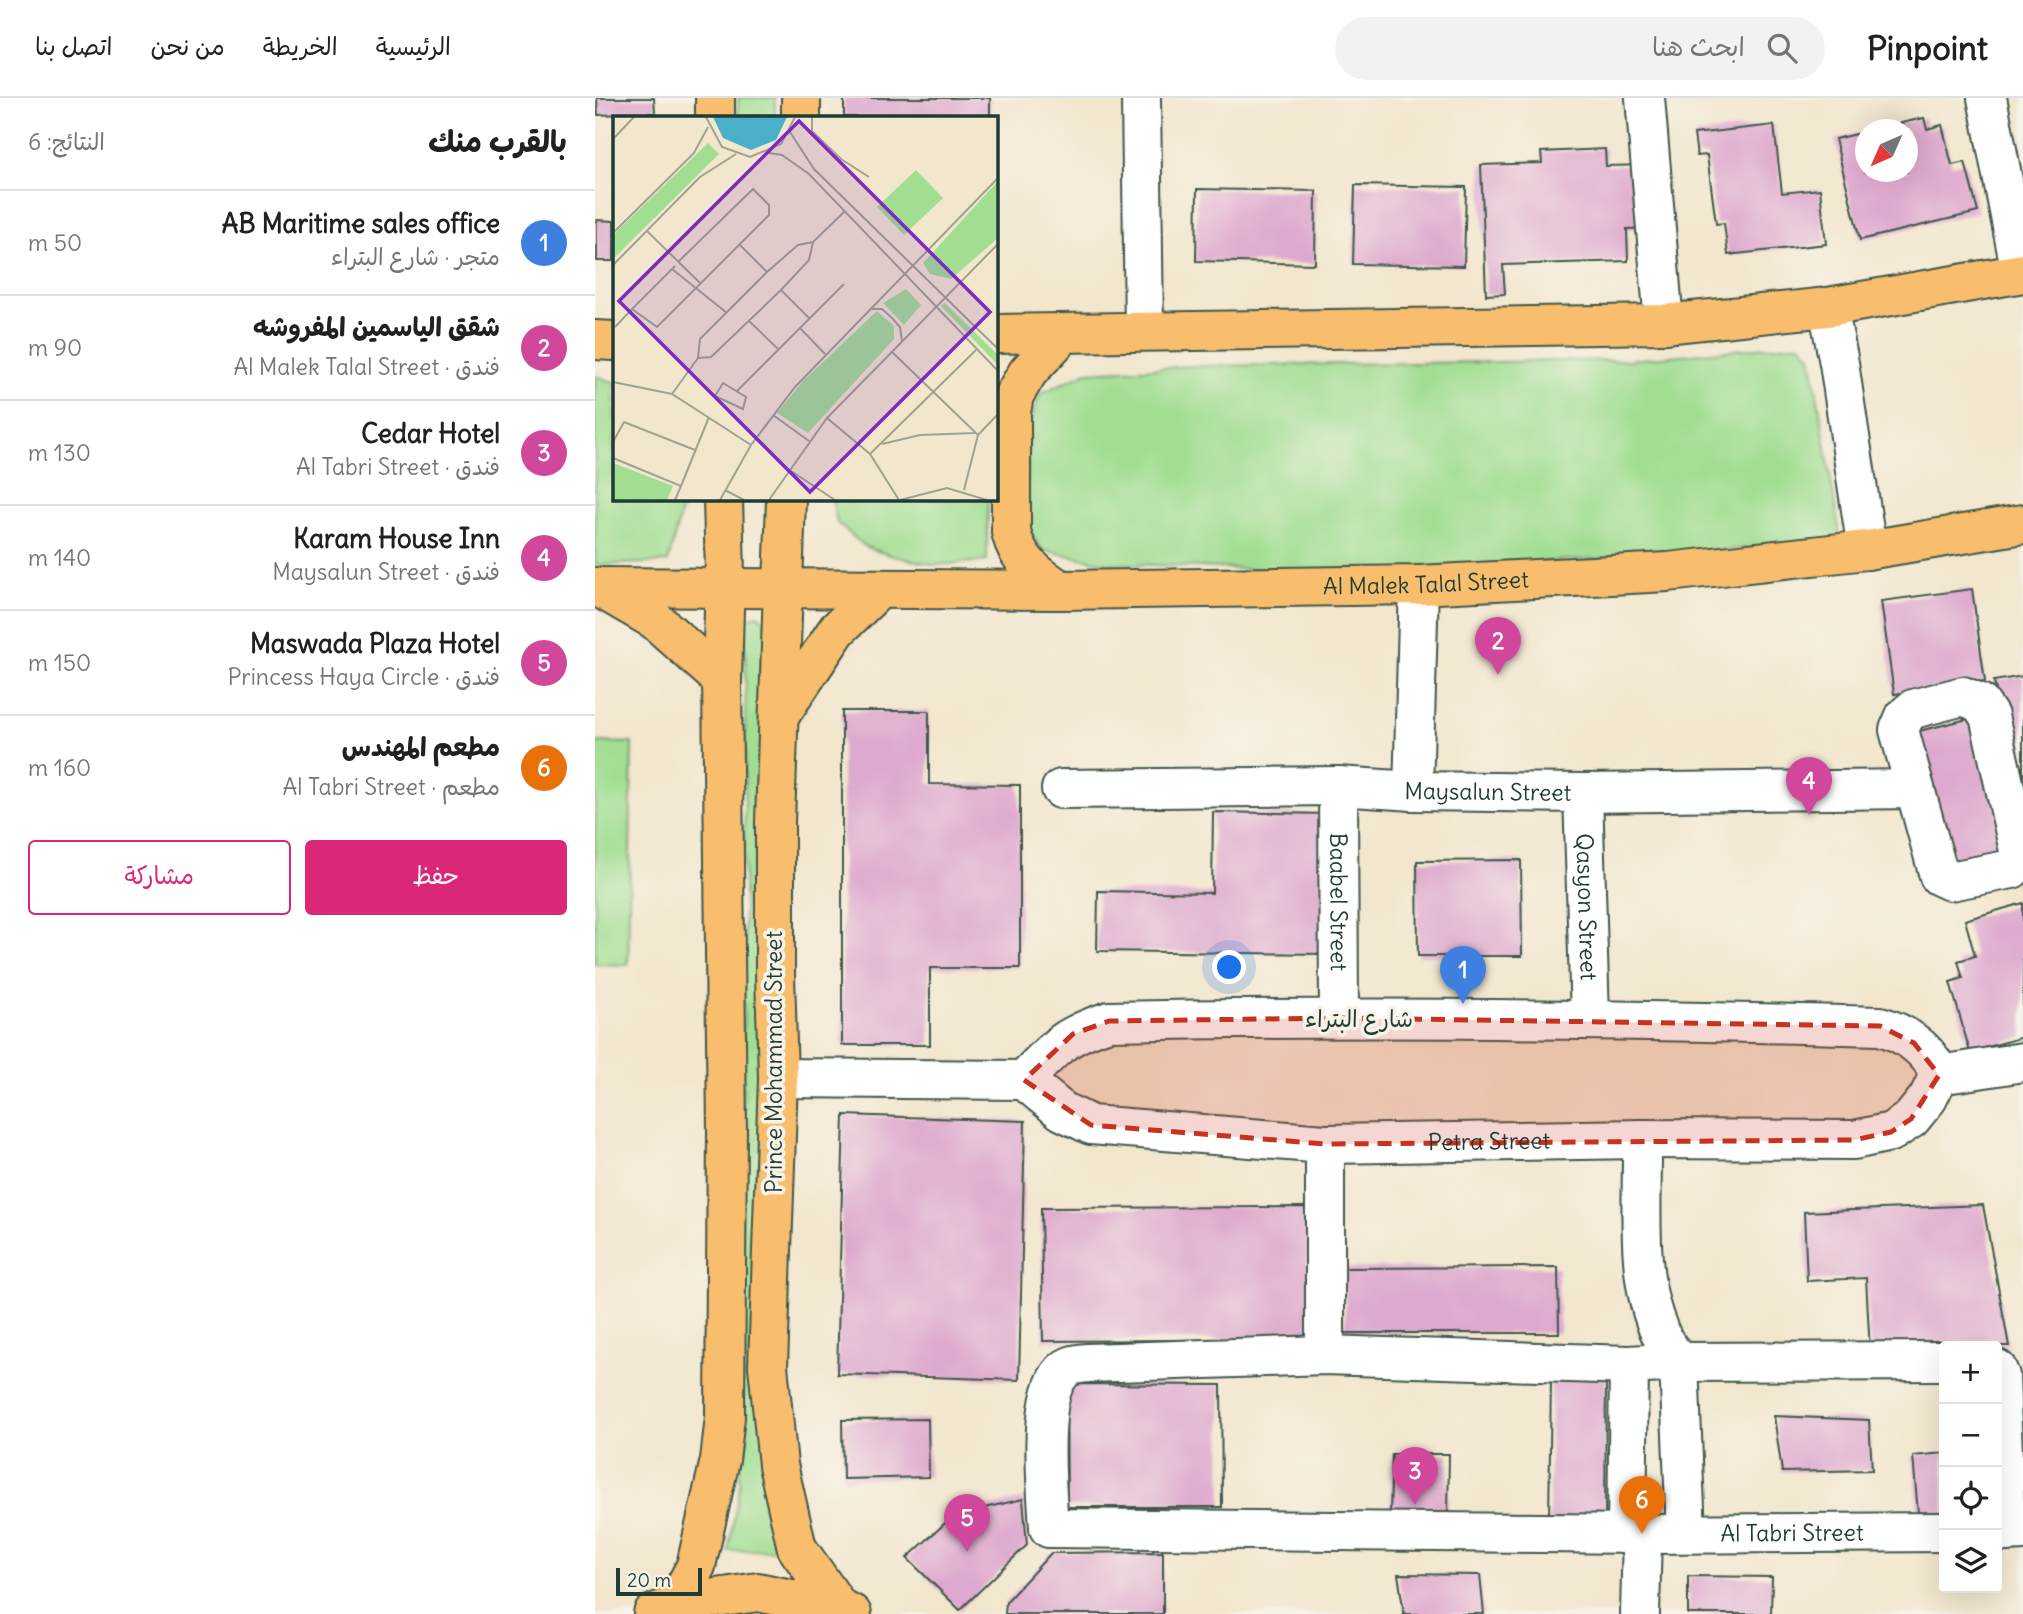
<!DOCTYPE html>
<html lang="ar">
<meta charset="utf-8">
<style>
body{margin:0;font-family:Delius,"Playpen Sans Arabic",sans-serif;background:#f2f2f2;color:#202124;direction:rtl}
.controls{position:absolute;right:21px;bottom:21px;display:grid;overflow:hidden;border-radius:7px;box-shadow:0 7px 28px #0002}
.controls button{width:63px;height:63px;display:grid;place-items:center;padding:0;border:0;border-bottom:2px solid #e0e0e0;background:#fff;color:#202124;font:35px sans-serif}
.compass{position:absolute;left:1260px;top:21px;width:63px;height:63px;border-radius:50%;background:#fff;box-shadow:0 7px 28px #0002;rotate:225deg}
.scale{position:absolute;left:21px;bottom:18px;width:86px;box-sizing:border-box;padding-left:7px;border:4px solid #1f3d34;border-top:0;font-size:19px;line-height:24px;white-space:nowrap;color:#1f3d34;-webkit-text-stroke:5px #f7f3e8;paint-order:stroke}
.you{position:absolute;left:635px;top:870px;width:24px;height:24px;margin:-18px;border:5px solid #fff;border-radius:50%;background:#1a73e8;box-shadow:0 0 0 10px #1a73e833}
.badge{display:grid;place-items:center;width:46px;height:46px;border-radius:50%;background:#db2777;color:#fff;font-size:23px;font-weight:700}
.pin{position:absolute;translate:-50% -58px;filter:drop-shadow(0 2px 4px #0008)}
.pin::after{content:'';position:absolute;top:37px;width:24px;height:21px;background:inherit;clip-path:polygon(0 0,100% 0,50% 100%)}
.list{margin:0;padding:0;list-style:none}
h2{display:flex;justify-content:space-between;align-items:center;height:91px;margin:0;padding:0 28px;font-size:30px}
h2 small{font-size:23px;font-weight:400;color:#757577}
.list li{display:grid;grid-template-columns:46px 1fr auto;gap:21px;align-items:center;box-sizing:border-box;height:105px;padding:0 28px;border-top:2px solid #e0e0e0}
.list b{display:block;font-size:26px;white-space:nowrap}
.list p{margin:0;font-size:23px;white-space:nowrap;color:#757577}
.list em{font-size:23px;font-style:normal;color:#757577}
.actions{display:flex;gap:14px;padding:21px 28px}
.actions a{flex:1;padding:16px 0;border:2px solid #db2777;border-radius:7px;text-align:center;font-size:24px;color:#db2777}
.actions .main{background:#db2777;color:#fff}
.icon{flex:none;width:38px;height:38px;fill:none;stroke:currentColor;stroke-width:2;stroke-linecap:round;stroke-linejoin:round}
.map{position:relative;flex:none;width:1428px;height:1516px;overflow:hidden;direction:ltr}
header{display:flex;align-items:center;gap:42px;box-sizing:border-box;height:98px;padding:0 35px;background:#fff;border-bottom:2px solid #e0e0e0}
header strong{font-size:33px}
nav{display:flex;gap:38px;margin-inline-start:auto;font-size:24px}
.search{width:490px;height:63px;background:#f2f2f2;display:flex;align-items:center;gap:18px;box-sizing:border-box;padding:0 24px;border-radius:38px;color:#757577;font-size:26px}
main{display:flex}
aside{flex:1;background:#fff}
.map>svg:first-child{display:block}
.green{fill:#a1de92;stroke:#608e63;stroke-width:2}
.building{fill:#dea9ce}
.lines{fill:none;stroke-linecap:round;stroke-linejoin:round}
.minor-casing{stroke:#3f564b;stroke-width:42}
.major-casing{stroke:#3f564b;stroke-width:42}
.highway-casing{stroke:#3f564b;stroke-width:42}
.minor{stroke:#fff;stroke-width:38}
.major{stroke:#f9be6d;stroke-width:38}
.highway{stroke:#f9be6d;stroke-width:38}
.marked{fill:#c8321e;fill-opacity:0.2;stroke:#c8321e;stroke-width:5;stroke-dasharray:14 9;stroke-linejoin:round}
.labels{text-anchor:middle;stroke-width:7;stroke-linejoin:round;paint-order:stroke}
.street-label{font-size:23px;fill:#1f3d34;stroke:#f7f3e8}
.inset-road{fill:none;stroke:#9ea290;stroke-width:2}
.view{fill:#7b2cbf;fill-opacity:0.15;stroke:#7b2cbf;stroke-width:3.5}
.inset-edge{fill:none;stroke:#1f3d34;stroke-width:3.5}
</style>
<header>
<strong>Pinpoint</strong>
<div class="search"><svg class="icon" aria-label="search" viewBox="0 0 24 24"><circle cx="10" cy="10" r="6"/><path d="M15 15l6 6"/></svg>ابحث هنا</div>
<nav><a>الرئيسية</a><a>الخريطة</a><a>من نحن</a><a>اتصل بنا</a></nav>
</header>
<main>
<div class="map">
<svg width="1428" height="1516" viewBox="0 0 1428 1516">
<rect width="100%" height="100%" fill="#f7f3e8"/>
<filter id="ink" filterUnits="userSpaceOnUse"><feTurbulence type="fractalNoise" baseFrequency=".0143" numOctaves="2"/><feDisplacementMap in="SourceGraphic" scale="14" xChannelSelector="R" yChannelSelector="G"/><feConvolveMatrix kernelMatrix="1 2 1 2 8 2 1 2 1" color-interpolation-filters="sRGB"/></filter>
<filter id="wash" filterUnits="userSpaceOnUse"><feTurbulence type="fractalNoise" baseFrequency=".00686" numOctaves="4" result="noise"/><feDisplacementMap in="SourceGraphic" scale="28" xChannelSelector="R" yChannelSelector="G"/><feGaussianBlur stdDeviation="1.57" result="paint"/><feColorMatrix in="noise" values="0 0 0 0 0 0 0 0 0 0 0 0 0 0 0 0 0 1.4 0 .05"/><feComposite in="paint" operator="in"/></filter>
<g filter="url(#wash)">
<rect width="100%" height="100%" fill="#f2e6cd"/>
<g class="green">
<rect x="143" y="0" width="37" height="19"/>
<polygon points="1205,246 1216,257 1246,444 765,476 512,465 447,452 429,424 435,325 446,295 492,274 599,268 1033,262"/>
<polygon points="0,278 19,284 19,401 89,401 73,464 0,467"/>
<polygon points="237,401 393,401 392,463 340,467 298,458 271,449 242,425"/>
<polygon points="163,517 171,525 189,1451 133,1453 145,1385 151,521"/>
<polygon points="0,644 37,645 33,867 0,866"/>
</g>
<g id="blocks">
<g class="building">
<polygon points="2,0 59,0 60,15 3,17"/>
<rect x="249" y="0" width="146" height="19"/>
<polygon points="1329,20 1332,31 1347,27 1357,67 1370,64 1383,114 1265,142 1240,41 1270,34 1270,74 1312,74 1312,32 1284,30"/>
<polygon points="1179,27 1187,95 1225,91 1231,146 1133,157 1129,125 1121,126 1112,57 1102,58 1099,36"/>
<polygon points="1010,51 1011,68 1052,67 1055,130 1032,131 1033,163 908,167 910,196 891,197 886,67 947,65 946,54"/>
<polygon points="760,87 871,89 869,168 758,166"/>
<polygon points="602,91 721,93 720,166 601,163"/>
<polygon points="2,122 19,123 19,163 2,163"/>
<polygon points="1377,491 1390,583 1299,596 1286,503"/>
<polygon points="1428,578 1428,720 1427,720 1399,583"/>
<polygon points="247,613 334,613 334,686 425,687 425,870 335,870 335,947 247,947"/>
<polygon points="1381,619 1418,764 1353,780 1316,635"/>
<polygon points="618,714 733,716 732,856 502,853 503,793 617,795"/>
<polygon points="926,762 927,858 823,858 822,763"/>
<polygon points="1428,805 1428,939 1375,954 1355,884 1368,880 1363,863 1380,858 1370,822"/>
<polygon points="249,1017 430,1023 424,1282 242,1276"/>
<polygon points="1388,1107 1414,1248 1349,1248 1275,1254 1271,1180 1212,1183 1209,1114"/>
<polygon points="712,1109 714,1241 448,1243 446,1110"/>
<polygon points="963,1169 964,1235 750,1235 750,1170"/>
<polygon points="956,1280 1011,1280 1010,1424 954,1423"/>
<polygon points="471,1286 626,1287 627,1409 472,1409"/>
<polygon points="1179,1318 1274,1322 1277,1372 1187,1374"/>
<polygon points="333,1321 334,1379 248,1381 247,1322"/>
<polygon points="1349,1355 1349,1425 1324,1427 1318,1358"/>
<polygon points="797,1356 854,1356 853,1417 795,1415"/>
<polygon points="428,1401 432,1447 365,1512 312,1460 359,1417"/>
<polygon points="568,1454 568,1516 410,1516 411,1504 456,1455"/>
<polygon points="803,1476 885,1477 889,1516 809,1516"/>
<polygon points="1093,1478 1177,1479 1176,1516 1093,1516"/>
</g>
</g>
</g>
<g filter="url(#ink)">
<use href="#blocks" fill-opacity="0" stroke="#3f564b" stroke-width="2"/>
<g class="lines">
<defs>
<g id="minor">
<polyline points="546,0 549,232"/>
<polyline points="1050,0 1069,226"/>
<polyline points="1392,0 1426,175"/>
<polyline points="1233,209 1244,265 1272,452"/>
<polygon points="1368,598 1385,605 1394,618 1425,757 1417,771 1355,783 1344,778 1304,632 1310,618 1318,611"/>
<path id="s1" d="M 743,688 L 744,920"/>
<path id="s2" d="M 466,691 L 743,688 L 818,693 L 988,695 L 1320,691"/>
<polyline points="818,693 824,487"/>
<path id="s3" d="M 988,695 L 995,920"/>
<polyline points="1344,977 1428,964"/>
<path d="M 183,980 L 429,982 C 460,949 470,937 514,923 C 771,918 1028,921 1285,928 C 1310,935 1335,952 1344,977"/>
<path id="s4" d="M 429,982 L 467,1013 L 496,1027 L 730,1046 L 1047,1041 L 1259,1042 L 1296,1034 L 1316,1021 L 1333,1000 L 1344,977"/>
<path d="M 1047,1041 C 1048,1103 1039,1180 1066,1237 C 1070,1247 1078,1255 1084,1264"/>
<polyline points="730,1257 730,1046"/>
<polyline points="1084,1264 1091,1435"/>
<polyline points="1402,1271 1405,1278 1411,1434 1428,1433"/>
<path id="s5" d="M 1047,1436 L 1349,1434"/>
<polyline points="1032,1437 1034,1267"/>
<path d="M 1045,1516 L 1047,1436 L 454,1430 C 452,1395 442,1300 467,1274 C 474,1266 483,1266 493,1265 L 730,1257 L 1034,1267 L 1084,1264 L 1349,1263"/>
</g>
<g id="major">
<polyline points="120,0 120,19"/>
<polyline points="206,19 206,0"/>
<polyline points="401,236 1069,226 1233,209 1428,175"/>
<polyline points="0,242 19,243"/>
<polyline points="191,401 180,724 180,876 183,980 173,1268 183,1367 202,1450 245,1511"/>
<path id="s6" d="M 0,489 L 466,492 L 824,487 L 1073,474 L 1272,452 L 1428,426"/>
<polyline points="5,490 60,522 127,582"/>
<path d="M 466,492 C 442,477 423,463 416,434 L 416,315 L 419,297 L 433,274 L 468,236"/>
<polyline points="185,617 242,532 283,492"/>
<polyline points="81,1506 101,1468 125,1362 130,1319 132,1033 127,582 130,476 128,401"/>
</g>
<polyline id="highway" points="58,1516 81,1506 163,1494 245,1511 257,1516"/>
</defs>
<use href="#minor" class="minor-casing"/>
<use href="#major" class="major-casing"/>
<use href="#highway" class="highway-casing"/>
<use href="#minor" class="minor"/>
<use href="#major" class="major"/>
<use href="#highway" class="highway"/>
</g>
</g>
<path class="marked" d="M 744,920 L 1285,928 L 1319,945 L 1344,977 L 1316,1021 L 1296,1034 L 1259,1042 L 730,1046 L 496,1027 L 429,982 L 478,936 L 514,923 Z"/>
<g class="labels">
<g class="street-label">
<text dy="8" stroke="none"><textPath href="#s6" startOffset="831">Al Malek Talal Street</textPath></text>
<text dy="8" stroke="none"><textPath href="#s2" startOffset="427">Maysalun Street</textPath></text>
<text dy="8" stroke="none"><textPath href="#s1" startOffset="116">Baabel Street</textPath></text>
<text dy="8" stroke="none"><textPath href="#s3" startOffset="114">Qasyon Street</textPath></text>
<text x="764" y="929">شارع البتراء</text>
<text transform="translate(179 964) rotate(-90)" y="8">Prince Mohammad Street</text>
<text dy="8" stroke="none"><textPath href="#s4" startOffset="480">Petra Street</textPath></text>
<text dy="8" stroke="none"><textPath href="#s5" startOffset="150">Al Tabri Street</textPath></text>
</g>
</g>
<g transform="translate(18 18)">
<rect width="385" height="385" fill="#f2e6cd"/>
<path d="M 95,27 L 106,38 L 0,143 L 0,119 ZM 303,54 L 330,82 L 291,119 L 264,91 ZM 385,65 L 385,122 L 338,163 L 317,158 L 310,147 ZM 293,173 L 308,189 L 291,209 L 270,187 ZM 332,187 L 385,239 L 385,249 L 328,190 ZM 264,195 L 281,210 L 281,223 L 195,317 L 164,297 L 190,265 ZM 0,347 L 60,370 L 54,384 L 0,384 Z" fill="#a1de92"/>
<path d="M 100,1 L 174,1 L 163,24 L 138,34 L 110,22 Z" fill="#4ab0c9"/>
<path class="inset-road" d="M 93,1 L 109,31 L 137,41 L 168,28 L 182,1M 199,1 L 199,15 L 228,43 L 256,61M 177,16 L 201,53 L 385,233M 0,23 L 21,1M 156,37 L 169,39 L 196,58 L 385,255M 34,115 L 87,167M 0,117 L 81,37 L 95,11M 127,129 L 154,156M 0,149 L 87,61 L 123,38M 59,153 L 114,197M 168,174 L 197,203M 19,193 L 62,150M 257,193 L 269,193 L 279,202 L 287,211 L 289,225M 136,205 L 165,233M 2,211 L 19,193 L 44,211 L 156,99 L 156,89 L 140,73 L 66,145M 187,212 L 212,238M 279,236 L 365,319M 85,242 L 98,241 L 168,174 L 196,144 L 200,126 L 231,96M 85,242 L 87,223 L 154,156 L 185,129 L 200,126M 0,266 L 59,278 L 138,329M 110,267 L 133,281 L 130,293 L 102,280 ZM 124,275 L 231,168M 59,278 L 85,242M 160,299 L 196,325M 214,302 L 257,338 L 286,384M 0,326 L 11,306 L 82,334M 269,328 L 307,319 L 362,317M 257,338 L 363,234M 0,342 L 68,370 L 62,384M 175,353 L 222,384M 68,370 L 96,301M 112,374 L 131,384M 351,374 L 365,319 L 385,298M 107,384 L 138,329 L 182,271 L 385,62M 156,384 L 214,302 L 385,128M 287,384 L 334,372 L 374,384"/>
<path class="view" d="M 186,5 L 377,196 L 197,376 L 6,185 Z"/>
<rect width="385" height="385" class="inset-edge"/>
</g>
</svg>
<div class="controls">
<button>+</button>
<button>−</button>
<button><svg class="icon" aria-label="locate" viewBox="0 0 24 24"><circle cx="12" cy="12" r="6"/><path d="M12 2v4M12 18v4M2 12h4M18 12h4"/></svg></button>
<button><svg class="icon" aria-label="layers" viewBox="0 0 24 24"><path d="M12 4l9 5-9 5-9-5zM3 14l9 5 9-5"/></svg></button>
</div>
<svg class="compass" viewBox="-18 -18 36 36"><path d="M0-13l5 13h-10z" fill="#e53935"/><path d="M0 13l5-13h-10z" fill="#757577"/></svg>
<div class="scale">20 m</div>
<div class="you"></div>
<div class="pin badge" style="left:868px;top:906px;background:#3f7fe0">1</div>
<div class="pin badge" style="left:903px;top:577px;background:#d1479c">2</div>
<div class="pin badge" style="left:820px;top:1407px;background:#d1479c">3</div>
<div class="pin badge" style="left:1214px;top:717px;background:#d1479c">4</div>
<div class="pin badge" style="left:372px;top:1454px;background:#d1479c">5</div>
<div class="pin badge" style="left:1047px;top:1436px;background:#e8710a">6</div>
</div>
<aside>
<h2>بالقرب منك<small>النتائج: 6</small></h2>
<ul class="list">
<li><span class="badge" style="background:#3f7fe0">1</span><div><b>AB Maritime sales office</b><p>متجر · شارع البتراء</p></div><em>50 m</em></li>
<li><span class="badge" style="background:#d1479c">2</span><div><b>شقق الياسمين المفروشه</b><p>فندق · Al Malek Talal Street</p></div><em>90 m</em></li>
<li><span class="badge" style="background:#d1479c">3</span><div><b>Cedar Hotel</b><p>فندق · Al Tabri Street</p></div><em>130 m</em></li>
<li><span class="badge" style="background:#d1479c">4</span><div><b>Karam House Inn</b><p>فندق · Maysalun Street</p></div><em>140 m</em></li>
<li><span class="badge" style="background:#d1479c">5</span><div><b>Maswada Plaza Hotel</b><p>فندق · Princess Haya Circle</p></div><em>150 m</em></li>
<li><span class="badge" style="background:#e8710a">6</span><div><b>مطعم المهندس</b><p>مطعم · Al Tabri Street</p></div><em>160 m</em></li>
</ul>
<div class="actions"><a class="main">حفظ</a><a>مشاركة</a></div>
</aside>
</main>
